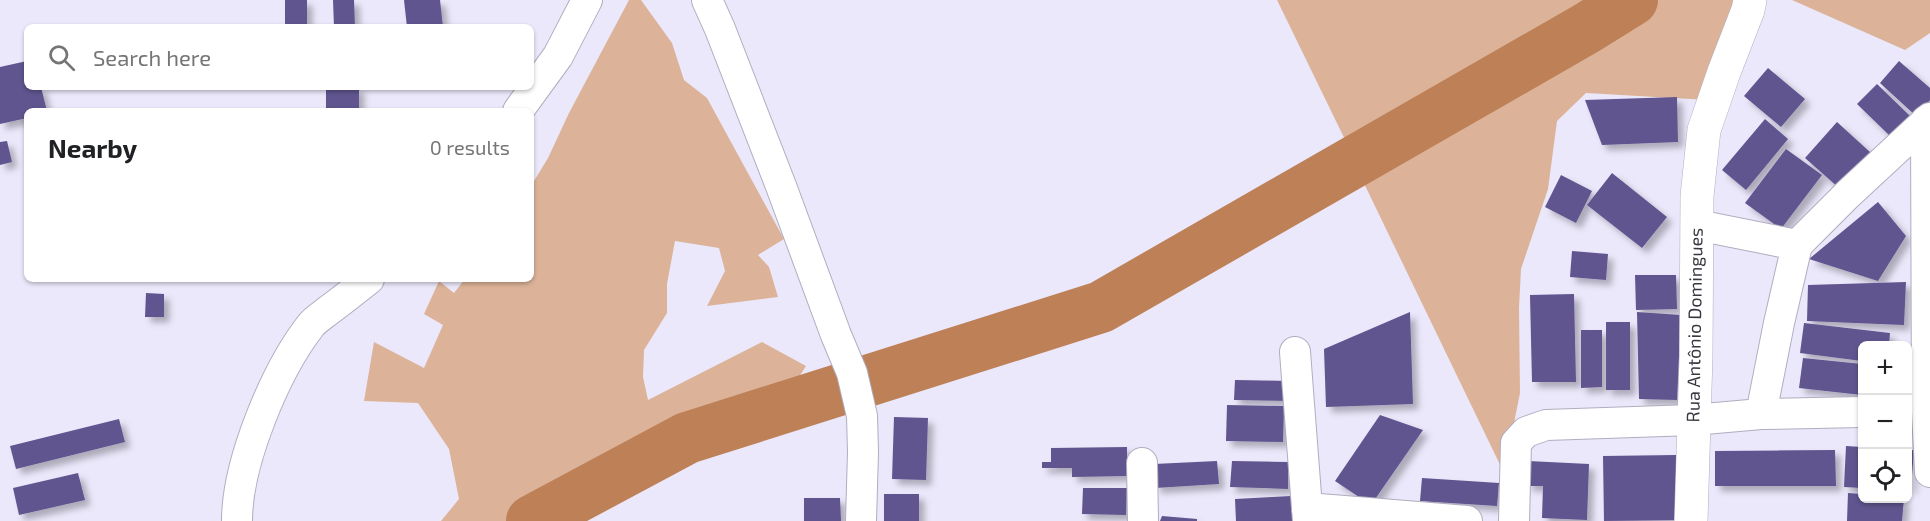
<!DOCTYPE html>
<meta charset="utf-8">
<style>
body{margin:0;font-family:"Exo 2",sans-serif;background:#f2f2f2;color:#202124}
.controls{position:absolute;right:18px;bottom:18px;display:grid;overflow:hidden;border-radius:9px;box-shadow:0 2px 4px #0004}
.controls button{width:54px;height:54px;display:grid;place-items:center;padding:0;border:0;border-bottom:2px solid #e0e0e0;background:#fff;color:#202124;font:30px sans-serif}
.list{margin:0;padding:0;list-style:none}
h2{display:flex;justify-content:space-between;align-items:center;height:78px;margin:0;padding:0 24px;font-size:26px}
h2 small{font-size:20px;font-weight:400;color:#757577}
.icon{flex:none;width:33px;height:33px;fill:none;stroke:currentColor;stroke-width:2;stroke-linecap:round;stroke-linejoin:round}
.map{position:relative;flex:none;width:1930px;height:521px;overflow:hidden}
.search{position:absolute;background:#fff;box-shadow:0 2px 4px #0004;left:24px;top:24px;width:510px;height:66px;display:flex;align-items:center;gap:15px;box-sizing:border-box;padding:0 21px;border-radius:9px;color:#757577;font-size:22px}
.panel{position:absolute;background:#fff;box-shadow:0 2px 4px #0004;left:24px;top:108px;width:510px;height:174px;border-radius:9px}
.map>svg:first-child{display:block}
.green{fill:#dcb398}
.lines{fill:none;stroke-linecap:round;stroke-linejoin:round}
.river{stroke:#bd8057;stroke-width:52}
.building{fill:#61548f;filter:url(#shadow)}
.minor-casing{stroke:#b0adbf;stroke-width:32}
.tertiary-casing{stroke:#b0adbf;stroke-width:34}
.minor{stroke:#fff;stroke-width:30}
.tertiary{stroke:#fff;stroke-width:33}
.labels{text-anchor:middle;stroke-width:6;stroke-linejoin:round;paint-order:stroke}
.street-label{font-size:18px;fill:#39373f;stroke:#fff}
</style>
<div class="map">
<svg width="1930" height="521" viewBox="0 0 1930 521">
<defs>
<filter id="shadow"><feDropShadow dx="5.5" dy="5.5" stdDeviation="3" flood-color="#0004"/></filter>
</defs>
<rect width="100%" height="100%" fill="#ebe8fb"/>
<g class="green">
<polygon points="629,0 641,0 672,43 684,80 707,98 784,239 758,255 769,267 778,297 707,306 725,271 719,248 675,241 667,284 667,313 644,350 643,377 648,400 762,342 806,366 765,430 535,521 441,521 459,499 449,449 418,403 364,401 374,342 424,368 443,325 424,314 439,281 454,293 465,279 531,279 531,186 548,158 569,113"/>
<polygon points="1277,0 1608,0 1352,154"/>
<polygon points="1636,0 1735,0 1708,100 1586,93 1557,121 1548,189 1521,269 1519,308 1520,393 1504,473 1358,171"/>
<polygon points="1792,0 1930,0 1930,33 1905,50"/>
</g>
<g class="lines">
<polyline class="river" points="532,521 687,438 1101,307 1587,28 1632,0"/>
</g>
<g class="building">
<rect x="285" y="0" width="22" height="27"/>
<polygon points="333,0 354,0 355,27 334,27"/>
<polygon points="404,0 440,0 443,27 407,27"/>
<polygon points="27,61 27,87 41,87 47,111 27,111 27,118 0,124 0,67"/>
<polygon points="1899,61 1930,88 1930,100 1916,116 1880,83"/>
<polygon points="1768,68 1805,99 1781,127 1744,96"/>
<polygon points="1877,84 1910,116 1890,136 1857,104"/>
<rect x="326" y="87" width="33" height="24"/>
<polygon points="1677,97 1678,142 1602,145 1585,100"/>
<polygon points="1765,119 1788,139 1746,190 1722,170"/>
<polygon points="1837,122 1871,153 1839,188 1805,158"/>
<polygon points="7,141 12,162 0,165 0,142"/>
<polygon points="1786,149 1822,175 1781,229 1745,203"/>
<polygon points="1612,173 1667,217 1642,248 1587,205"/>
<polygon points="1561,175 1592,191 1576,223 1545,207"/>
<polygon points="1878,202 1906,236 1878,281 1809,259"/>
<polygon points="1572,251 1608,254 1606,280 1570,277"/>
<polygon points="1635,275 1676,275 1677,309 1636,310"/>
<polygon points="1906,282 1904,325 1807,321 1808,285"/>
<polygon points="146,293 164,294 164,317 145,317"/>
<polygon points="1574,294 1576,382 1532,382 1530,295"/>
<polygon points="1410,312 1413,404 1326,407 1324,349"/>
<polygon points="1637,312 1681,315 1677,400 1639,399"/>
<rect x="1606" y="322" width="24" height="68"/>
<polygon points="1804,323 1890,333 1889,346 1862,346 1862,361 1800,353"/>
<polygon points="1581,330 1602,330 1602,387 1581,388"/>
<polygon points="1803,358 1862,364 1862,395 1799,388"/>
<polygon points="1235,380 1290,381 1289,401 1234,400"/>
<polygon points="1227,405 1284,406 1283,442 1226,441"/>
<polygon points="1380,415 1423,430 1371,505 1335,481"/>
<polygon points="894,417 928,418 926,480 892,479"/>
<polygon points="119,419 125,442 16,469 10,446"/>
<polygon points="1846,446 1862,447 1862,488 1844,487"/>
<polygon points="1127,447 1127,476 1072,477 1072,468 1042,468 1042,462 1051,462 1051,448"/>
<polygon points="1835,450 1836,486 1715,486 1715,451"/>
<polygon points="1908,450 1914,450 1911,489 1908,489"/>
<polygon points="1676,455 1677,520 1604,521 1603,456"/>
<polygon points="1217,461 1219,484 1155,488 1154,464"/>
<polygon points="1232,461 1288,462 1288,489 1230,487"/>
<polygon points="1528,461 1589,464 1587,520 1542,518 1543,486 1527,486"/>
<polygon points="78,473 85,500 19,515 13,488"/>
<polygon points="1422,478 1499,483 1497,506 1420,501"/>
<polygon points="1083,488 1127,488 1126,515 1082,514"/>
<polygon points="1848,493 1862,494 1862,498 1904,498 1902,521 1847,521"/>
<rect x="884" y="494" width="35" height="27"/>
<polygon points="1291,496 1293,521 1236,521 1235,499"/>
<polygon points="804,498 840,498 841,521 804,521"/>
<polygon points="1162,516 1197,519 1197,521 1160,521"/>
</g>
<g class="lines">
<defs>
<g id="minor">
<polyline points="707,0 720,29 781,186 836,335 852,373 862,416 863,452 861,521"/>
<polyline points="518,111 558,56 587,0"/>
<polyline points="1926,121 1927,411 1930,472"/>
<polyline points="1697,225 1797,245"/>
<polyline points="1797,245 1847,195 1930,118"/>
<polyline points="1295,352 1308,521"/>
<polyline points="1761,414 1779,323 1797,245"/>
<polyline points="1142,463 1143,521"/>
<polyline points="1307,508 1467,521"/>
<path d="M 237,521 C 237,463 275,371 311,325 C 316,319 323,315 329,310 C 343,300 356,289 369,279"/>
<polyline points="1514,521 1516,443 1526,432 1546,425 1693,420 1761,414 1862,412"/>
</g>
<polyline id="tertiary" points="1691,521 1696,356 1697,196 1704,130 1724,72 1748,10 1750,0"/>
</defs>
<use href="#minor" class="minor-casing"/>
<use href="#tertiary" class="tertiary-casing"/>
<use href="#minor" class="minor"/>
<use href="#tertiary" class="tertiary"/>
</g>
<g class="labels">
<g class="street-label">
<text transform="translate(1695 325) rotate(-89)" y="6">Rua Antônio Domingues</text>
</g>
</g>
</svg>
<div class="controls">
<button>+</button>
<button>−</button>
<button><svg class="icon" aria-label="locate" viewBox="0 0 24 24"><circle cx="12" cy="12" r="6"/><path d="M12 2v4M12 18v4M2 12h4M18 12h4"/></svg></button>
</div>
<div class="search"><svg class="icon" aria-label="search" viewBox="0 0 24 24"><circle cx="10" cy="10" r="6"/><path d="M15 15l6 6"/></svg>Search here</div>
<section class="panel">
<h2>Nearby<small>0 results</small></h2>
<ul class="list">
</ul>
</section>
</div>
